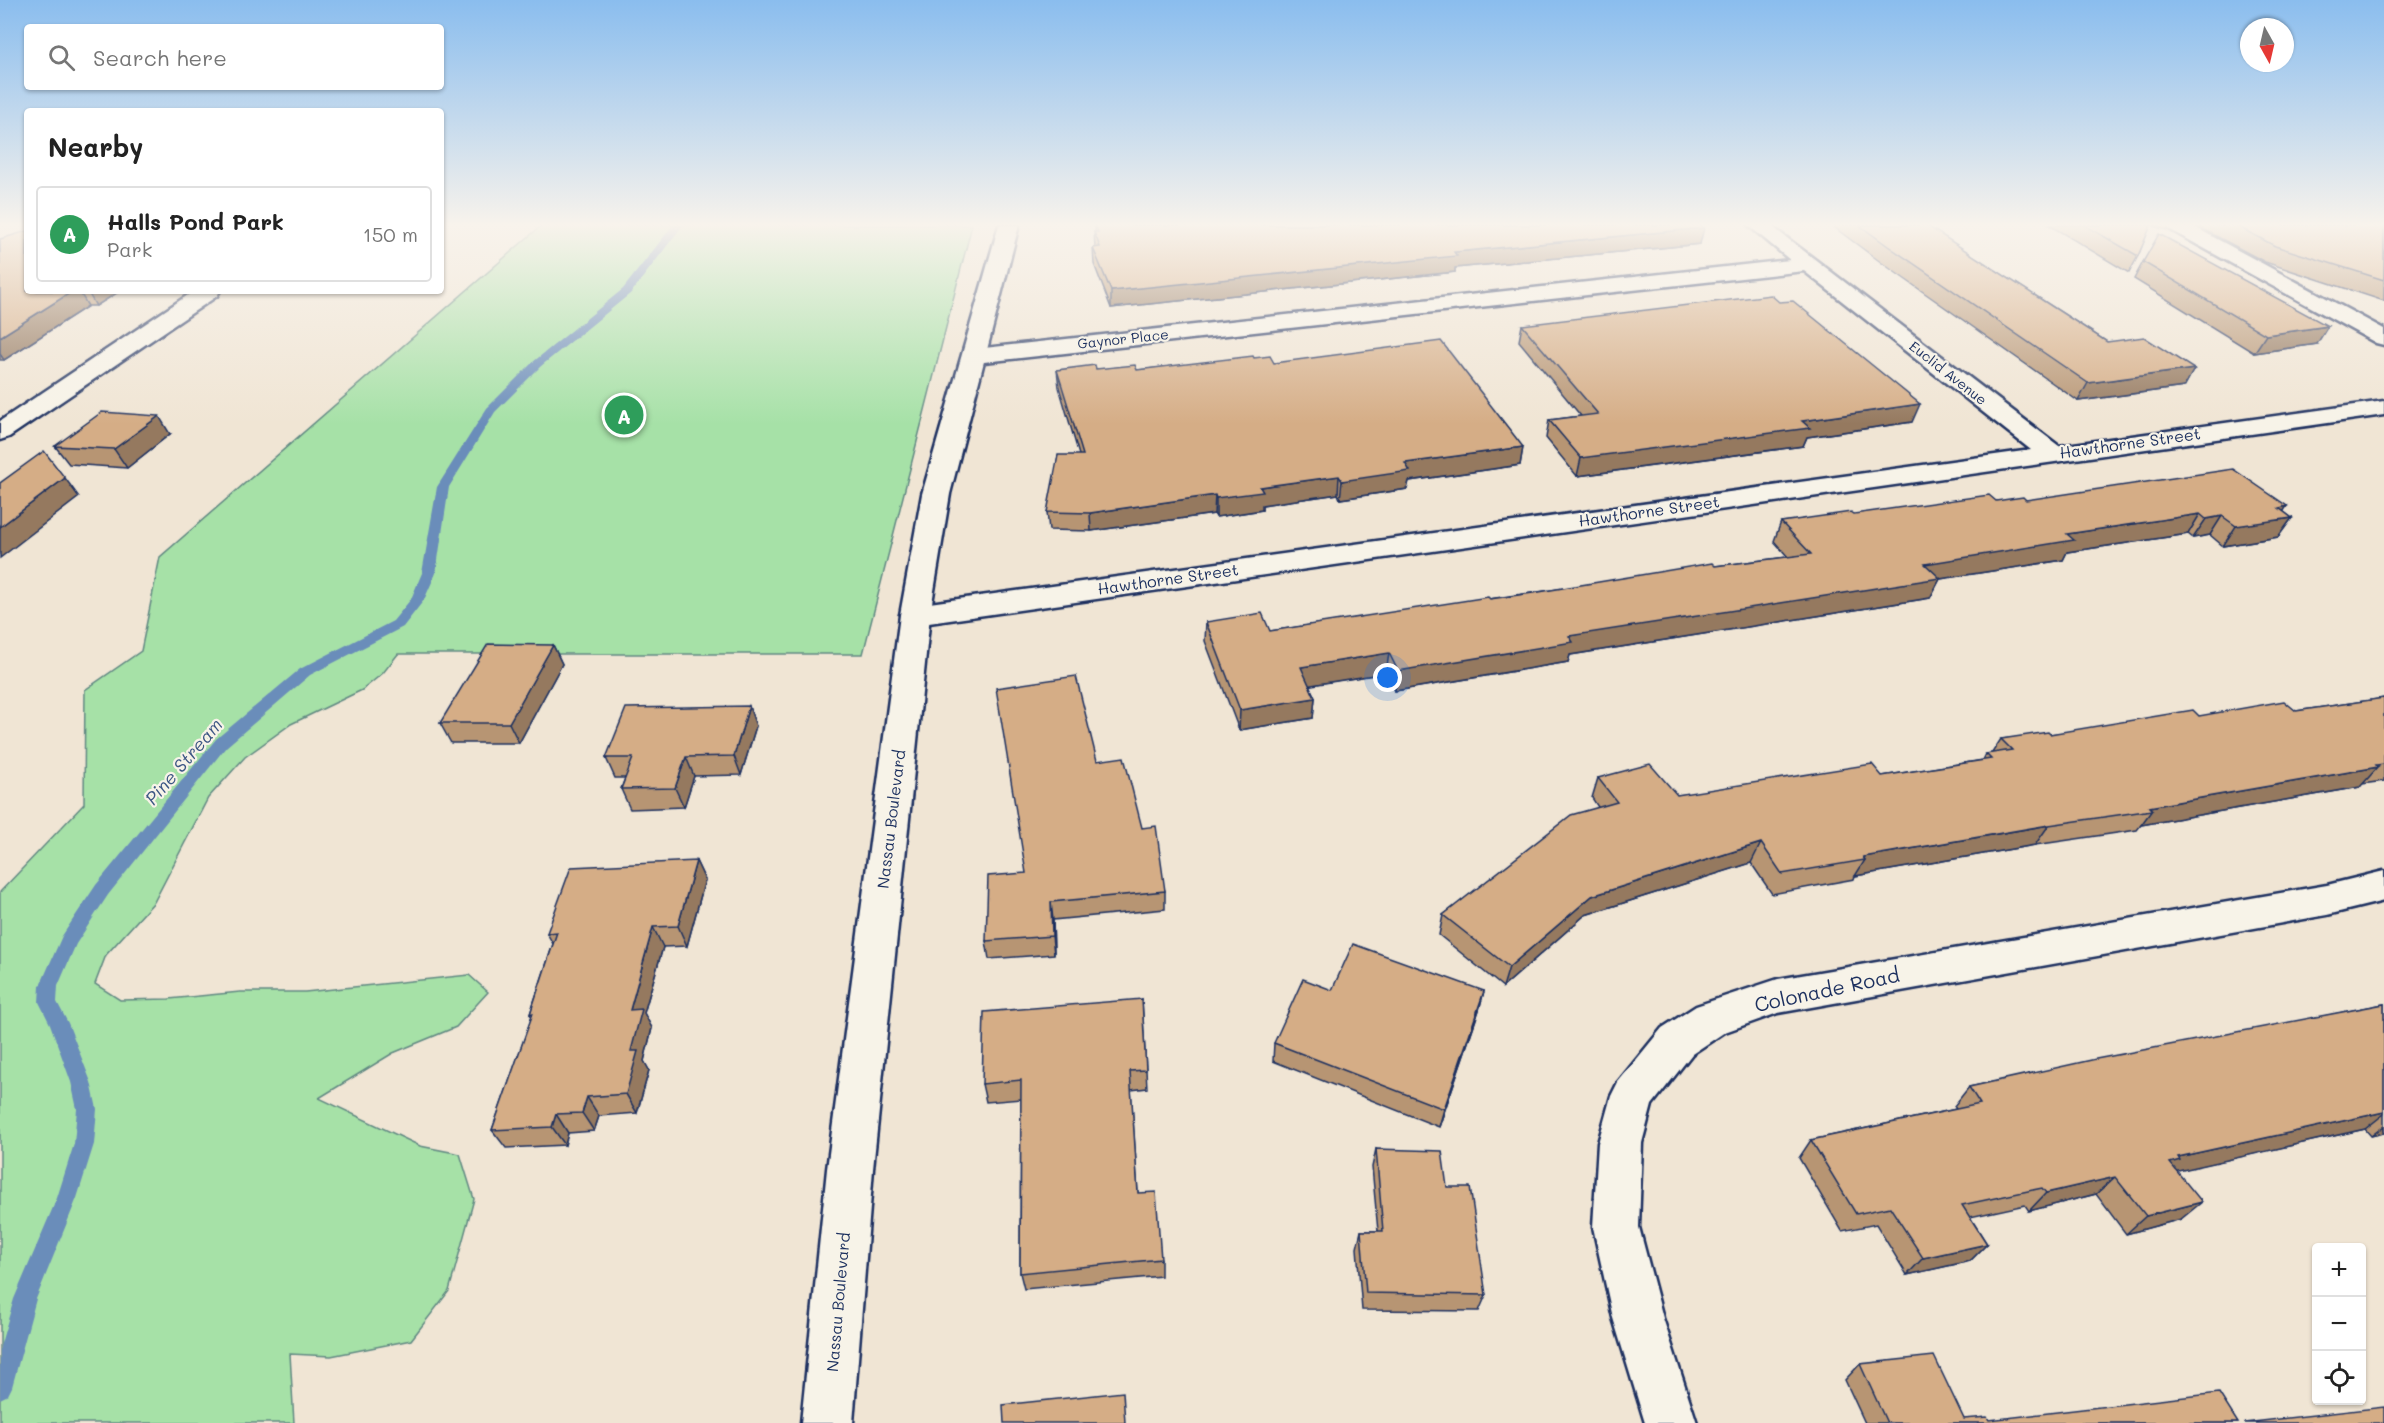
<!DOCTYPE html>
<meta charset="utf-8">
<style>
body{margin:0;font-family:Mali,sans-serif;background:#f2f2f2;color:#222}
.controls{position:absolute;right:18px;bottom:18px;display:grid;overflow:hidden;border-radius:6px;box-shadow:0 2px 4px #0004}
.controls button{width:54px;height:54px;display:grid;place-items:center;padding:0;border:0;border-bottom:2px solid #e0e0e0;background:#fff;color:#222;font:30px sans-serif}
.compass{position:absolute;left:2240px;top:18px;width:54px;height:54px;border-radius:50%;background:#fff;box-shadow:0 2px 4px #0004;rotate:172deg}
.you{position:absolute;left:1388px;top:678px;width:21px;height:21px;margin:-15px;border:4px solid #fff;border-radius:50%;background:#1a73e8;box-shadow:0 0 0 9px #1a73e833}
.badge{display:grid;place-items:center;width:39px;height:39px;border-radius:50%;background:#1b2f5e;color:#fff;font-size:20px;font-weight:700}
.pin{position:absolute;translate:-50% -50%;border:3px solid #fff;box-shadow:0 2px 6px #0006}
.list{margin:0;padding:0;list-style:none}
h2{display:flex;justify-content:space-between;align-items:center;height:78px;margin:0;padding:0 24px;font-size:26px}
h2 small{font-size:20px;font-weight:400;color:#767676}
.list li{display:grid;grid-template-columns:39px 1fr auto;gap:18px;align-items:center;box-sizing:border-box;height:96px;margin:0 12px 12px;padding:0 12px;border:2px solid #e0e0e0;border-radius:6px}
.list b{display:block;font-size:22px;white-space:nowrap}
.list p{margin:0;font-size:20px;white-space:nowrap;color:#767676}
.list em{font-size:20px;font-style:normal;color:#767676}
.icon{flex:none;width:33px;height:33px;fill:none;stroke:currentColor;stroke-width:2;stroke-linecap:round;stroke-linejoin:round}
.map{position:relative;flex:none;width:2384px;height:1423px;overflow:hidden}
.search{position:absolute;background:#fff;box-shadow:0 2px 4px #0004;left:24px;top:24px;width:420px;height:66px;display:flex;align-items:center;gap:15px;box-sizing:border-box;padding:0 21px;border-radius:6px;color:#767676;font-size:22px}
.panel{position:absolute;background:#fff;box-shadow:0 2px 4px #0004;left:24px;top:108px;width:420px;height:186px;border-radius:6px}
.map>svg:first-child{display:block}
.green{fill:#a6e1a7;stroke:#608882;stroke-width:1.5}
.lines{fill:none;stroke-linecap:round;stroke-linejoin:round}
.stream{fill:#6a8dba;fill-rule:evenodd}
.minor-casing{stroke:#1b2f5e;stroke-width:5}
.secondary-casing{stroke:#1b2f5e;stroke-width:5}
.minor{fill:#f7f3e8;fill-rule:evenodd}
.secondary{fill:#f7f3e8;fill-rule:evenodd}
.wall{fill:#b79573;stroke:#1b2f5e;stroke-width:1.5}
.shaded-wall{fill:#95795e;stroke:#1b2f5e;stroke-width:1.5}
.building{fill:#d5ad86;stroke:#1b2f5e;stroke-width:1.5}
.labels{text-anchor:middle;stroke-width:4.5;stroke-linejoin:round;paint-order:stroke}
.far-street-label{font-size:14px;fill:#1b2f5e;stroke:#f7f3e8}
.street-label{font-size:16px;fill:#1b2f5e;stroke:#f7f3e8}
.water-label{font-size:18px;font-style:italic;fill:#3c5684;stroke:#f7f3e8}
.near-street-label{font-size:20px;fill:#1b2f5e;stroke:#f7f3e8}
</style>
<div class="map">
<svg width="2384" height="1423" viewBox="0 0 2384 1423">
<rect width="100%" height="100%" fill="#f0e5d4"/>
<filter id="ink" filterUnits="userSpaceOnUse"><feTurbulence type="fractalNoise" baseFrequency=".0167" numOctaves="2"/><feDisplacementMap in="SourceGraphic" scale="12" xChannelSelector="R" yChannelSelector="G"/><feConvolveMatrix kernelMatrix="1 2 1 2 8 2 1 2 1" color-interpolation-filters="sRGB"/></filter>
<g filter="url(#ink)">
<polygon class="green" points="542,225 972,225 863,654 398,654 383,673 362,690 291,724 245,757 208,798 154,902 106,955 95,984 120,1000 169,999 240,992 305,992 469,975 488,992 456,1027 393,1053 319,1098 420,1146 460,1154 474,1199 449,1291 411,1340 331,1356 290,1354 294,1423 0,1423 0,892 84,804 85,690 141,651 160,557"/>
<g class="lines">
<polygon class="stream" points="673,225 683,225 631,293 541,366 495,412 449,487 436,573 424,600 403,627 310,675 226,747 108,895 76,944 58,986 57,1002 68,1023 91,1082 97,1109 94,1144 77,1198 36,1299 12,1387 8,1395 0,1399 0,1347 14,1299 57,1198 74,1144 77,1109 71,1082 50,1024 39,1002 40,986 62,936 96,885 216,739 300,669 393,621 411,599 422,573 437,487 487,408 533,362 623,289"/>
<defs>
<g id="minor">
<polygon points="1748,225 1770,225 2059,446 2384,401 2384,415 915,625 904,622 900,615 904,608 915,605 2031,450 1804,271 975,363 967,361 963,356 967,351 975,349 1790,260"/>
<polygon points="2166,225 2191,225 2384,329 2384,345 2376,343 2169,229"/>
<polygon points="2384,871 2384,901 2327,915 1778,1013 1725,1032 1692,1054 1652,1105 1642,1143 1639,1227 1663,1318 1697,1423 1645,1423 1613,1318 1593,1227 1598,1143 1611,1096 1618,1082 1662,1028 1696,1006 1778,979 2327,885"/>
</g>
<g id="secondary">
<polygon points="999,225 1019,225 950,494 930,615 873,1169 853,1423 801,1423 827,1169 900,615 922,494"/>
<polygon points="194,291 220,291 217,296 9,437 0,440 0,421"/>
</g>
</defs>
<use href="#minor" class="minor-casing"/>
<use href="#secondary" class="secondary-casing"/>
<use href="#minor" class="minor"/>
<use href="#secondary" class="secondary"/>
</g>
<g class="wall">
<polygon points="1095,225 1700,225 1700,244 1455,268 1455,272 1111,308 1094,264 1093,248 1095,248 1094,232 1095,232"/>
<polygon points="1831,225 1926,225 2107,342 2194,369 2184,387 2078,401 1882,263"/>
<polygon points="2049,225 2170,225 2167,230 2151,225 2138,256 2129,273"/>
<polygon points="2195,225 2384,225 2384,301 2265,262"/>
<polygon points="0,239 27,291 120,291 96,306 88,306 4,360 0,360"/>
<polygon points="2143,262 2317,344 2254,353 2134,279"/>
<polygon points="1522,325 1912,422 1807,437 1803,446 1577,476 1546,438 1549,420 1581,416 1519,341"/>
<polygon points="1254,358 1274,363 1523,447 1520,465 1409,481 1407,489 1340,499 1338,494 1262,505 1262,510 1216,517 1214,514 1091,531 1049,530 1047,512 1079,455 1059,387 1057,370 1096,369 1137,370"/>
<polygon points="170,434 127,468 69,464 55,446"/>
<polygon points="2026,500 2284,512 2292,518 2278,537 2223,546 2210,535 2193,538 2188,534 2067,552 2063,560 1940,579 1930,598 1570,655 1568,662 1395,691 1386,673 1309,685 1315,698 1313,718 1239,730 1205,641 1206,622 1270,631 1715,566 1788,557 1774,541 1781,522 1996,501"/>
<polygon points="553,645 562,664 519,743 451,743 440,723"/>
<polygon points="2384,698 2384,781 2362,784 2360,787 2141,825 2137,830 2035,845 1855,876 1854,879 1772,894 1751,863 1585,915 1503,987 1439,935 1443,915 1598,807 1592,798 1598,778 1677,795 1882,776 1983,760 1986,754 1992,753 2001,739 2050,734 2199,716 2296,711"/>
<polygon points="756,726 741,775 694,776 684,807 630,809 621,789 625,778 615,778 606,758"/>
<polygon points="1097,761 1142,828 1165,891 1165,909 1053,920 1054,954 989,959 986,941 1026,873"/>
<polygon points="696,861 705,880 687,946 663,947 644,1013 652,1028 644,1061 649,1070 637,1113 599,1116 594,1131 568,1133 565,1145 506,1148 492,1130 532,1017 530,1014 553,944 547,933"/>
<polygon points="1332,990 1484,991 1479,1010 1439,1127 1273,1061 1274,1043"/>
<polygon points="1142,999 1147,1088 1131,1090 1138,1193 1161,1259 1161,1276 1024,1289 1020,1273 1021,1099 986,1102 982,1084"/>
<polygon points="2384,1004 2384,1133 2371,1136 2365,1129 2176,1171 2181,1219 2126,1234 2096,1194 2029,1211 2025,1205 1970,1217 1987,1244 1970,1261 1907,1275 1876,1224 1842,1231 1799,1158 1811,1140 1956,1109 1954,1106 1969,1087"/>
<polygon points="1376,1149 1447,1187 1486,1295 1479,1311 1362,1310 1357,1248 1361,1231 1378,1231 1372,1167"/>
<polygon points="1860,1364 1964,1419 1989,1420 2238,1423 1865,1423 1845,1380"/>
</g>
<g class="shaded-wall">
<polygon points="1704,228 1700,244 1455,268 1455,272 1111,308 1111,291 1454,252"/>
<polygon points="73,291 79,291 88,306 4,360 0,354 0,337"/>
<polygon points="87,291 120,291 96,306"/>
<polygon points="2328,326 2317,344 2254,353 2266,335"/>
<polygon points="2194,369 2184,387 2078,401 2088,383"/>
<polygon points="1920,404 1912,422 1807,437 1803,446 1577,476 1581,458 1802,421"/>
<polygon points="159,416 170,434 127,468 114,449"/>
<polygon points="1523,447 1520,465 1409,481 1407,489 1340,499 1342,481 1405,463"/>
<polygon points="1339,476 1338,494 1262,505 1262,510 1216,517 1216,498 1260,487"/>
<polygon points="65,478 79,497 0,558 0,527"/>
<polygon points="1215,495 1214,514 1091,531 1090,513"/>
<polygon points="2287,506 2278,520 2292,518 2278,537 2223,546 2236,526 2279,508"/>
<polygon points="2200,514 2188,534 2067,552 2063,560 1940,579 1930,598 1570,655 1568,662 1395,691 1398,671 2067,534"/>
<polygon points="2222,516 2210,535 2193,538 2206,519"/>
<polygon points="553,645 562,664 519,743 509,723"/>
<polygon points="1389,653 1386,673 1299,687 1301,667"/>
<polygon points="1315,698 1313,718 1239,730 1240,710"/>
<polygon points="749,706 756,726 741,775 734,756"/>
<polygon points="686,757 694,776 684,807 675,788"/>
<polygon points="2378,767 2360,787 2141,825 2152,810 2149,807"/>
<polygon points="2049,825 2035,845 1855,876 1865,860 1863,857"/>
<polygon points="1761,843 1751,863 1585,915 1503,987 1509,967 1592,896"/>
<polygon points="696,861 705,880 687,946 678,926"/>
<polygon points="1051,902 1053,920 1054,954 1052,936"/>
<polygon points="653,927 663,947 644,1013 652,1028 644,1061 649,1070 637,1113 626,1094 631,1051 630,1010"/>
<polygon points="1484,991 1479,1010 1439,1127 1444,1109"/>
<polygon points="587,1097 599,1116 594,1131 582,1113"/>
<polygon points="2384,1112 2384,1114 2365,1129 2165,1174 2170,1163 2178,1157"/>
<polygon points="556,1114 568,1133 565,1145 552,1127"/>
<polygon points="2384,1126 2384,1133 2371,1136"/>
<polygon points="2115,1177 2096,1194 2029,1211 2046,1193"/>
<polygon points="2202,1202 2181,1219 2126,1234 2146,1216"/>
<polygon points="1987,1244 1970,1261 1907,1275 1923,1258"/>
</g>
<g class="building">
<polygon points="1095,225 1700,225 1704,228 1454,252 1457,256 1111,291 1093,248 1100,247 1094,232 1098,232"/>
<polygon points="1859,225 1926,225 2107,342 2144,337 2194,369 2088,383 1888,246"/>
<polygon points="2084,225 2151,225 2138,256"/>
<polygon points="2235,225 2384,225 2384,280 2275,246"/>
<polygon points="27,231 27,291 73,291 0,337 0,239"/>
<polygon points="2159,234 2328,326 2266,335 2143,262"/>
<polygon points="1771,295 1779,302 1793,301 1920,404 1802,421 1810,428 1581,458 1549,420 1598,414 1522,325"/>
<polygon points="1441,341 1523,447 1405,463 1410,471 1342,481 1339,476 1260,487 1263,492 1216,498 1215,495 1090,513 1047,512 1058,455 1083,455 1057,370 1095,365 1096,369 1135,365 1137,370 1253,356 1254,358 1270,356 1274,363"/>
<polygon points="102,412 159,416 114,449 55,446"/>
<polygon points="44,451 65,478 0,527 0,483"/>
<polygon points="2233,469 2287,506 2279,508 2292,518 2236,526 2222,516 2206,519 2200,514 2067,534 2074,540 1925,564 1940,578 1569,636 1573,642 1398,671 1389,653 1301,667 1315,698 1240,710 1206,622 1262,613 1270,631 1488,597 1490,599 1533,593 1712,563 1715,566 1811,554 1781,522 1851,512 1854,514 1989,495 1996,501 2023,497 2026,500"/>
<polygon points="488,644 553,645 509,723 440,723"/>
<polygon points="1076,676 1097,761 1124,757 1142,828 1156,826 1165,891 1051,902 1052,936 986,941 988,876 1026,873 996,688"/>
<polygon points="2384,698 2384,764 2376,765 2378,767 2149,807 2152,810 2049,825 1863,857 1865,860 1782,874 1761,843 1592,896 1509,967 1443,915 1571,815 1617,802 1598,778 1650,764 1677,795 1872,764 1882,776 1991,759 1986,754 2012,750 2001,739 2048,732 2050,734 2193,710 2199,716 2284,701 2296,711"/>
<polygon points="749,706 734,756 686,757 675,788 621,789 633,758 606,758 626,708"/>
<polygon points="696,861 678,926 653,927 630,1010 642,1009 631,1051 638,1051 626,1094 587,1097 582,1113 556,1114 552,1127 492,1130 533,1013 530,1014 557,932 547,933 571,867"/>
<polygon points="1353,944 1484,991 1444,1109 1274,1043 1303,979 1332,990"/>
<polygon points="1142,999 1146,1070 1130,1071 1138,1193 1156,1192 1161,1259 1020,1273 1021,1080 982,1084 984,1012"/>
<polygon points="2384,1004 2384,1112 2178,1157 2180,1160 2170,1163 2202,1202 2146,1216 2115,1177 2046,1193 2042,1188 1962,1205 1987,1244 1923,1258 1890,1207 1856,1214 1811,1140 1980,1104 1969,1087 2096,1059"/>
<polygon points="1376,1149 1442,1151 1447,1187 1470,1187 1486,1295 1366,1293 1361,1231 1383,1231"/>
<polygon points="1934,1356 1964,1419 1987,1417 1989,1420 2219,1393 2238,1423 1887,1423 1860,1364"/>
<polygon points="1123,1392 1125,1423 1004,1423 1003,1405"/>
<polygon points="2384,1407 2384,1423 2244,1423"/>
</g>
</g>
<linearGradient id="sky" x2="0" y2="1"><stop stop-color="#8abdee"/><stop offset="0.53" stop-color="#f8f3ec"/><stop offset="1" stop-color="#f8f3ec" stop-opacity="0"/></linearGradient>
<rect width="2384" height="424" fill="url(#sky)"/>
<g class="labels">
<g class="far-street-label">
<text transform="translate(1123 339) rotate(-6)" y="5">Gaynor Place</text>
<text transform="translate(1948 373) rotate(38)" y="5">Euclid Avenue</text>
</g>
<g class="street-label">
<text transform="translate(2130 443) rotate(-8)" y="6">Hawthorne Street</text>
<text transform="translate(1649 511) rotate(-8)" y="6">Hawthorne Street</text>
<text transform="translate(1168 579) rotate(-8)" y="6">Hawthorne Street</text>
<text transform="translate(891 819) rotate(-83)" y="6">Nassau Boulevard</text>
<text transform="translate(838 1302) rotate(-85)" y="6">Nassau Boulevard</text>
</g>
<g class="water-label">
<text transform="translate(184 762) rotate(-49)" y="6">Pine Stream</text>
</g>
<g class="near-street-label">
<text transform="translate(1827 990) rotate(-12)" y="7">Colonade Road</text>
</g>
</g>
</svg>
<div class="controls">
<button>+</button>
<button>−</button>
<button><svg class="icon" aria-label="locate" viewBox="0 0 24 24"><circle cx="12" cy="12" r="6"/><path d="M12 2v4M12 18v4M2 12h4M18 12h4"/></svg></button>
</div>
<svg class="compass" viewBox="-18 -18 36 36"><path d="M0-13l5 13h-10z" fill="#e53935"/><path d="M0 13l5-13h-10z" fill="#767676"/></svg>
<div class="you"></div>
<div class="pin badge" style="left:624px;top:415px;background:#2e9e5b">A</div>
<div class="search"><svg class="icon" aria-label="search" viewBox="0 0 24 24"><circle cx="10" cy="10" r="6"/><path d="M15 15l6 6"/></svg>Search here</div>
<section class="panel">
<h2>Nearby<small></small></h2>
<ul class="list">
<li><span class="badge" style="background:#2e9e5b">A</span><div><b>Halls Pond Park</b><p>Park</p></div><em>150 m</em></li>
</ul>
</section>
</div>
